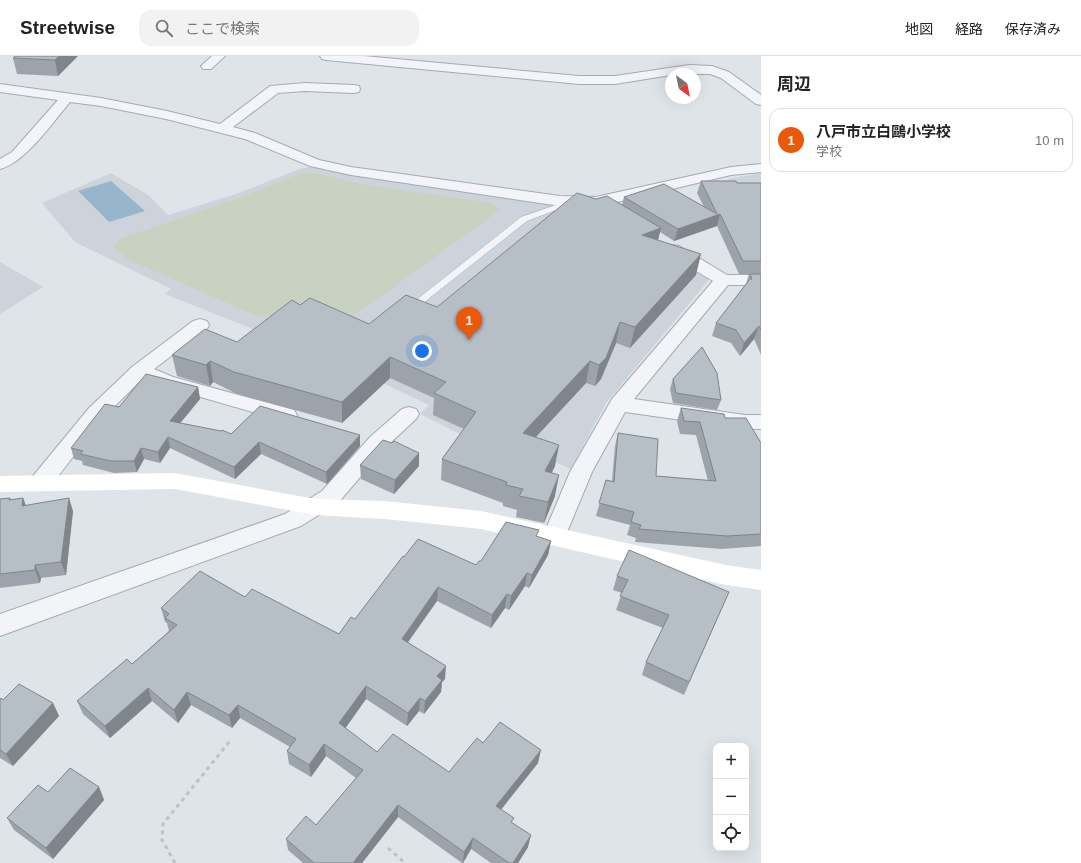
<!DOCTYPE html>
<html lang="ja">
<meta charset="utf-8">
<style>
body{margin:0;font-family:Arial,"Noto Sans JP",sans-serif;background:#f2f2f2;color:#222}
.controls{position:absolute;right:12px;bottom:12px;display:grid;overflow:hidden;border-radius:8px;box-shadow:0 4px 16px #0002}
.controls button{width:36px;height:36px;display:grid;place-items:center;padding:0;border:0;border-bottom:1px solid #e0e0e0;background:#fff;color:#222;font:20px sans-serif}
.compass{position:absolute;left:665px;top:12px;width:36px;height:36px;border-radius:50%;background:#fff;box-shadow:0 4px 16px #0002;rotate:147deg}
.you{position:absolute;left:422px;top:295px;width:14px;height:14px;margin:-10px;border:3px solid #fff;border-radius:50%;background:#1a73e8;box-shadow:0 0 0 6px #1a73e833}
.badge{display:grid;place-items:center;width:26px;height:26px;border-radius:50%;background:#ea580c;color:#fff;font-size:13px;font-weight:700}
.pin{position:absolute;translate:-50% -33px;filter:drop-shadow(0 1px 2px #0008)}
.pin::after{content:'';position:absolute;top:21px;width:14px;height:12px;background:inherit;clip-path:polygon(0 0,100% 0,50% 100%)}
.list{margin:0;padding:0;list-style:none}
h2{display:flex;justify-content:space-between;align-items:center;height:52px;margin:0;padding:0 16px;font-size:17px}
h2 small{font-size:13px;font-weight:400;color:#767676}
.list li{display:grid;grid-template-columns:26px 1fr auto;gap:12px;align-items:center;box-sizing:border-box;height:64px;margin:0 8px 8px;padding:0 8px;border:1px solid #e0e0e0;border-radius:12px}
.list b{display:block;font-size:15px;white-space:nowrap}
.list p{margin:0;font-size:13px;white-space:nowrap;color:#767676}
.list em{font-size:13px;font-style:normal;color:#767676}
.icon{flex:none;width:22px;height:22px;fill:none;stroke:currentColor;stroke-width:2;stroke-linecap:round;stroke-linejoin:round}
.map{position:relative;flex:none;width:761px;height:807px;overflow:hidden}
header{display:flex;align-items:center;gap:24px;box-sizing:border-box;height:56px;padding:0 20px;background:#fff;border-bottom:1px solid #e0e0e0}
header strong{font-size:19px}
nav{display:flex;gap:22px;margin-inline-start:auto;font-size:14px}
.search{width:280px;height:36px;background:#f2f2f2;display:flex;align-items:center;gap:10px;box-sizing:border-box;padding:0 14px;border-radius:12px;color:#767676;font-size:15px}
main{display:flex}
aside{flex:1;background:#fff}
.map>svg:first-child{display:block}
.built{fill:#cdd3db}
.green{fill:#c7d3c0}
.water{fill:#98b6cb}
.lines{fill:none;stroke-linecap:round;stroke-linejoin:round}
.lane-casing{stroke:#a4abb3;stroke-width:1}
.street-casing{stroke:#a4abb3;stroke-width:2}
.path{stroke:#bdc2c8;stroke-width:3;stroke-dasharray:4 4;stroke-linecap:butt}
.lane{fill:#f2f4f7;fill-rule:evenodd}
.street{fill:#f2f4f7;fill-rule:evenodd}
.secondary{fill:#fff;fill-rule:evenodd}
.wall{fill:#9da3aa}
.shaded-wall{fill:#7f858b}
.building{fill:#b6bec6;stroke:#7f858b}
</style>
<header>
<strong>Streetwise</strong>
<div class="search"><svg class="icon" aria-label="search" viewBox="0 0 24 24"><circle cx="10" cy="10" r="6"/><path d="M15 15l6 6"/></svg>ここで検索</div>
<nav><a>地図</a><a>経路</a><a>保存済み</a></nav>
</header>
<main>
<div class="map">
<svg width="761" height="807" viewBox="0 0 761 807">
<rect width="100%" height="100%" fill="#dfe4e9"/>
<g class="built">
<polygon points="314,110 340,117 597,154 707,221 708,225 606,347 571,413 486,376 476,386 420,358 429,349 351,312 165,238 171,233 75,186 42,147 111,117 148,139 168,159 236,138 300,113"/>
<polygon points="761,117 761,181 728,123"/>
<polygon points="0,206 43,231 0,258"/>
</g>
<polygon class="green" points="301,117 316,117 360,128 492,147 500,154 344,267 308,254 259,261 129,204 114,192 120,183 245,140"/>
<polygon class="water" points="111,125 145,155 109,166 78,135"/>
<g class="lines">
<defs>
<polygon id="lane" points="570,144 576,144 577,146 527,165 413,255 407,255 405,253 521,161"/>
<g id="street">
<polygon points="212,0 225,0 211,13 203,13 201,10"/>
<polygon points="320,0 364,0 579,20 615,20 689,9 712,10 729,16 761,39 761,49 756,48 721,22 710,18 671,18 671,19 615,28 579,28 326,4 322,3"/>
<path d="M 305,27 L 354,29 L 359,30 L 360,33 L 359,36 L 354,37 L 305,35 L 278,37 L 233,71 L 255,77 L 319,104 L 351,111 L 560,140 L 596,141 L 731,111 L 761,108 L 761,116 L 731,119 L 596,151 L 560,150 L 351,119 L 310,110 L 245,83 L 166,63 L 101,50 L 70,46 C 53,66 25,107 0,113 L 0,103 L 12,96 L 58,44 L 0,36 L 0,28 L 101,42 L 167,55 L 220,68 L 270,30 Z"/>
<polygon points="673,189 679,190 727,219 761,219 761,229 728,229 634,343 745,359 761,359 761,373 745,373 625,356 592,416 563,486 555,489 547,486 543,480 570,416 612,343 713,225 667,198 665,194 667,190"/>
<polygon points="200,263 207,265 209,269 207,273 154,313 173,321 294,354 297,359 294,364 287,366 159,329 142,323 103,362 49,432 41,434 33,432 30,426 33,420 89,352 132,311 193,265"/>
<polygon points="409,351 416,353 419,358 416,363 386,391 338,447 301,470 0,580 0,558 285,458 322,435 370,381 402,353"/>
</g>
</defs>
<use href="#lane" class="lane-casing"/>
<use href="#street" class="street-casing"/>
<g class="path">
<polyline points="388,792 405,807"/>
<polyline points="175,807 162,784 163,768 230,685"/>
</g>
<use href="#lane" class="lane"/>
<use href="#street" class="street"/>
<polygon class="secondary" points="175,417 315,443 385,445 481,455 726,509 761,514 761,534 726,529 481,473 385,463 315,459 175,433 0,436 0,420"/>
</g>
<g class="wall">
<polygon points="78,0 58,20 17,18 13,2"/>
<polygon points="701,125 737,127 761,127 761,299 754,283 740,300 731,287 712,280 716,267 746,228 749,218 739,218 717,170 674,185 660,176 658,184 696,219 630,292 616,287 601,323 595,330 586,327 536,381 555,410 552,417 555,440 544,467 516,461 517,454 503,450 503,447 441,424 442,403 464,373 433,359 434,342 390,322 342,367 237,338 213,326 210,330 177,320 172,299 237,286 300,249 369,268 437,251 596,143 622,149 624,141 704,151 697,137"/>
<polygon points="673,323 721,344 717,354 673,347 670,333"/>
<polygon points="198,331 200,343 180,367 231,378 360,390 327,428 261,398 235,423 170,392 160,407 144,403 137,416 114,417 83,409 82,405 74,403 71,392 119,351"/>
<polygon points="681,352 725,362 761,387 761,490 722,493 635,486 636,482 627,479 630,469 596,460 606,424 612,425 615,390 618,377 656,420 708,425 696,379 680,378 677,365"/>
<polygon points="360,409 419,410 394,438 361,423"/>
<polygon points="10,442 11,444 23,442 26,450 73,455 66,519 41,522 40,527 0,532 0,443"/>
<polygon points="537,480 551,485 548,499 529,532 525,530 509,554 505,552 491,572 437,545 408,586 445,623 442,626 441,636 424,658 419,655 407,670 366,643 345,672 377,696 449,716 483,687 538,707 501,754 512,767 528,791 518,807 491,807 471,793 463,807 462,807 398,761 362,807 303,807 288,794 286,783 316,769 356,722 326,700 311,721 289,708 287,695 290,691 240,662 232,672 191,649 178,667 152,645 110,682 83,658 77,645 132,608 169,575 167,567 165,566 161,552 245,541 339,578 355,563 404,501 476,509 481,505"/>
<polygon points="617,520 729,536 684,639 642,619 646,606 663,572 616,554 622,537 613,534"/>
<polygon points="0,643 3,644 53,647 59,660 13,710 0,702"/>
<polygon points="99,731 104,744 53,803 14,774 7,762 48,736"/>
</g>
<g class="shaded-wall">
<polygon points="59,0 78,0 58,20 55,4"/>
<polygon points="720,158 717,170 674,185 678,173"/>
<polygon points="661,172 656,192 642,179"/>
<polygon points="701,198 696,219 630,292 635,271"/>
<polygon points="620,266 616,287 601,323 595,330 599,309"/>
<polygon points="759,270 754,283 740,300 744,287"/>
<polygon points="390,301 390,322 342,367 342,346"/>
<polygon points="210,305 213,326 210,330 206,309"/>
<polygon points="590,305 586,327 520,398 523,377"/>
<polygon points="198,331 200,343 173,376 170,365"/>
<polygon points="360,379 360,390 327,428 326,416"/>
<polygon points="168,381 170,392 160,407 158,396"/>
<polygon points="259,386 261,398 235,423 234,411"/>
<polygon points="559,389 555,410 541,436 545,415"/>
<polygon points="141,392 144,403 137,416 134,405"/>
<polygon points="419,397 419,410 394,438 395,424"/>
<polygon points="559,419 555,440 544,467 548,446"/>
<polygon points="23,442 28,455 22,450"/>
<polygon points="69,442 73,455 66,519 61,506"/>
<polygon points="551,485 548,499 529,532 532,519"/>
<polygon points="35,509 41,522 40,527 35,514"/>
<polygon points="527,517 525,530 509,554 511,540"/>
<polygon points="438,531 437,545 401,596 402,583"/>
<polygon points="507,538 505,552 491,572 492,559"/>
<polygon points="446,610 445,623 442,626 441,636 424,658 425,645 437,620"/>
<polygon points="366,630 366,643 340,680 339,667"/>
<polygon points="148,632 152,645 110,682 105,670"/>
<polygon points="187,636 191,649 178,667 174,654"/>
<polygon points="420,642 419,655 407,670 408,657"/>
<polygon points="53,647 59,660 13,710 6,698"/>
<polygon points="238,649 240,662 232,672 229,659"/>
<polygon points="324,688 326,700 311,721 309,709"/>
<polygon points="541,694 538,707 494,762 496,750"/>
<polygon points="99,731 104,744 53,803 46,792"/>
<polygon points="398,749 398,761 362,807 353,807"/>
<polygon points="531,779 528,791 518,807 513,807"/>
<polygon points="473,782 471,793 463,807 464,796"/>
</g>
<g class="building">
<polygon points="15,0 59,0 55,4 13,2"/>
<polygon points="701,125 736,125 737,127 761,127 761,205 743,205 720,158 678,173 624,141 664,128 717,158"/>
<polygon points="577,137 596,143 607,140 661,172 642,179 701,198 635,271 620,266 606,302 599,309 590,305 523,377 559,389 545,415 559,419 548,446 519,440 523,433 506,429 507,426 442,403 476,356 434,337 446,326 390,301 342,346 234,316 210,305 206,309 172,299 205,273 237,286 292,244 300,249 310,242 369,268 406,239 437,251"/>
<polygon points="750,218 761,218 761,274 759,270 744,287 736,274 716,267 750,223 752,223"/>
<polygon points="702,291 717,317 721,344 676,337 673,323"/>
<polygon points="146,318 198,331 170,365 221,375 222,374 231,378 260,350 360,379 326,416 259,386 234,411 168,381 158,396 141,392 134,405 111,405 80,398 83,395 71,392 105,348 119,351"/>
<polygon points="681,352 724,358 725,362 746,362 761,387 761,478 727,480 639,473 641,469 631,466 634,456 599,447 606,424 614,426 618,377 658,383 656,420 716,425 700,366 684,365"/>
<polygon points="383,384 392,387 394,385 419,397 395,424 360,409"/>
<polygon points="10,442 9,444 23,442 22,450 69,442 61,506 35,509 35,514 0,518 0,443"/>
<polygon points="506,466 539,474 536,480 551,485 532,519 527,517 511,540 507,538 492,559 438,531 402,583 446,610 437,620 442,624 425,645 420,642 408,657 366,630 339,667 377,696 393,678 449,716 477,682 483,687 500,666 541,694 496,750 514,762 511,766 531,779 513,807 509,807 473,782 464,796 398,749 353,807 314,807 286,783 306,760 316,769 363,714 324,688 309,709 287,695 296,683 238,649 229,659 187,636 174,654 148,632 105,670 77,645 127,603 132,608 177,569 165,562 169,558 161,552 200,515 245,541 252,533 339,578 351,561 355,563 403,500 404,501 418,483 476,509 479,505 481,505"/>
<polygon points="629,494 729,536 689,626 646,606 669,559 620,540 628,524 617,520"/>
<polygon points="19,628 53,647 6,698 0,694 0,643 1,642 3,644"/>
<polygon points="70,712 99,731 46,792 7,762 38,729 48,736"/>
</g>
</svg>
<div class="controls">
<button>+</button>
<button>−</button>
<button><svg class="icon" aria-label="locate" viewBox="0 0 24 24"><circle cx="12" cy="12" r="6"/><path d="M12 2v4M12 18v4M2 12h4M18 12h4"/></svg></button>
</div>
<svg class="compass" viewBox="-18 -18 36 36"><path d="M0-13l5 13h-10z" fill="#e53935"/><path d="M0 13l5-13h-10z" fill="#767676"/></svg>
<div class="you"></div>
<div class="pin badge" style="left:469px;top:284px">1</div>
</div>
<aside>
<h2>周辺<small></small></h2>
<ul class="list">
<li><span class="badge">1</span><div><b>八戸市立白鷗小学校</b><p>学校</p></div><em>10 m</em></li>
</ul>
</aside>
</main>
